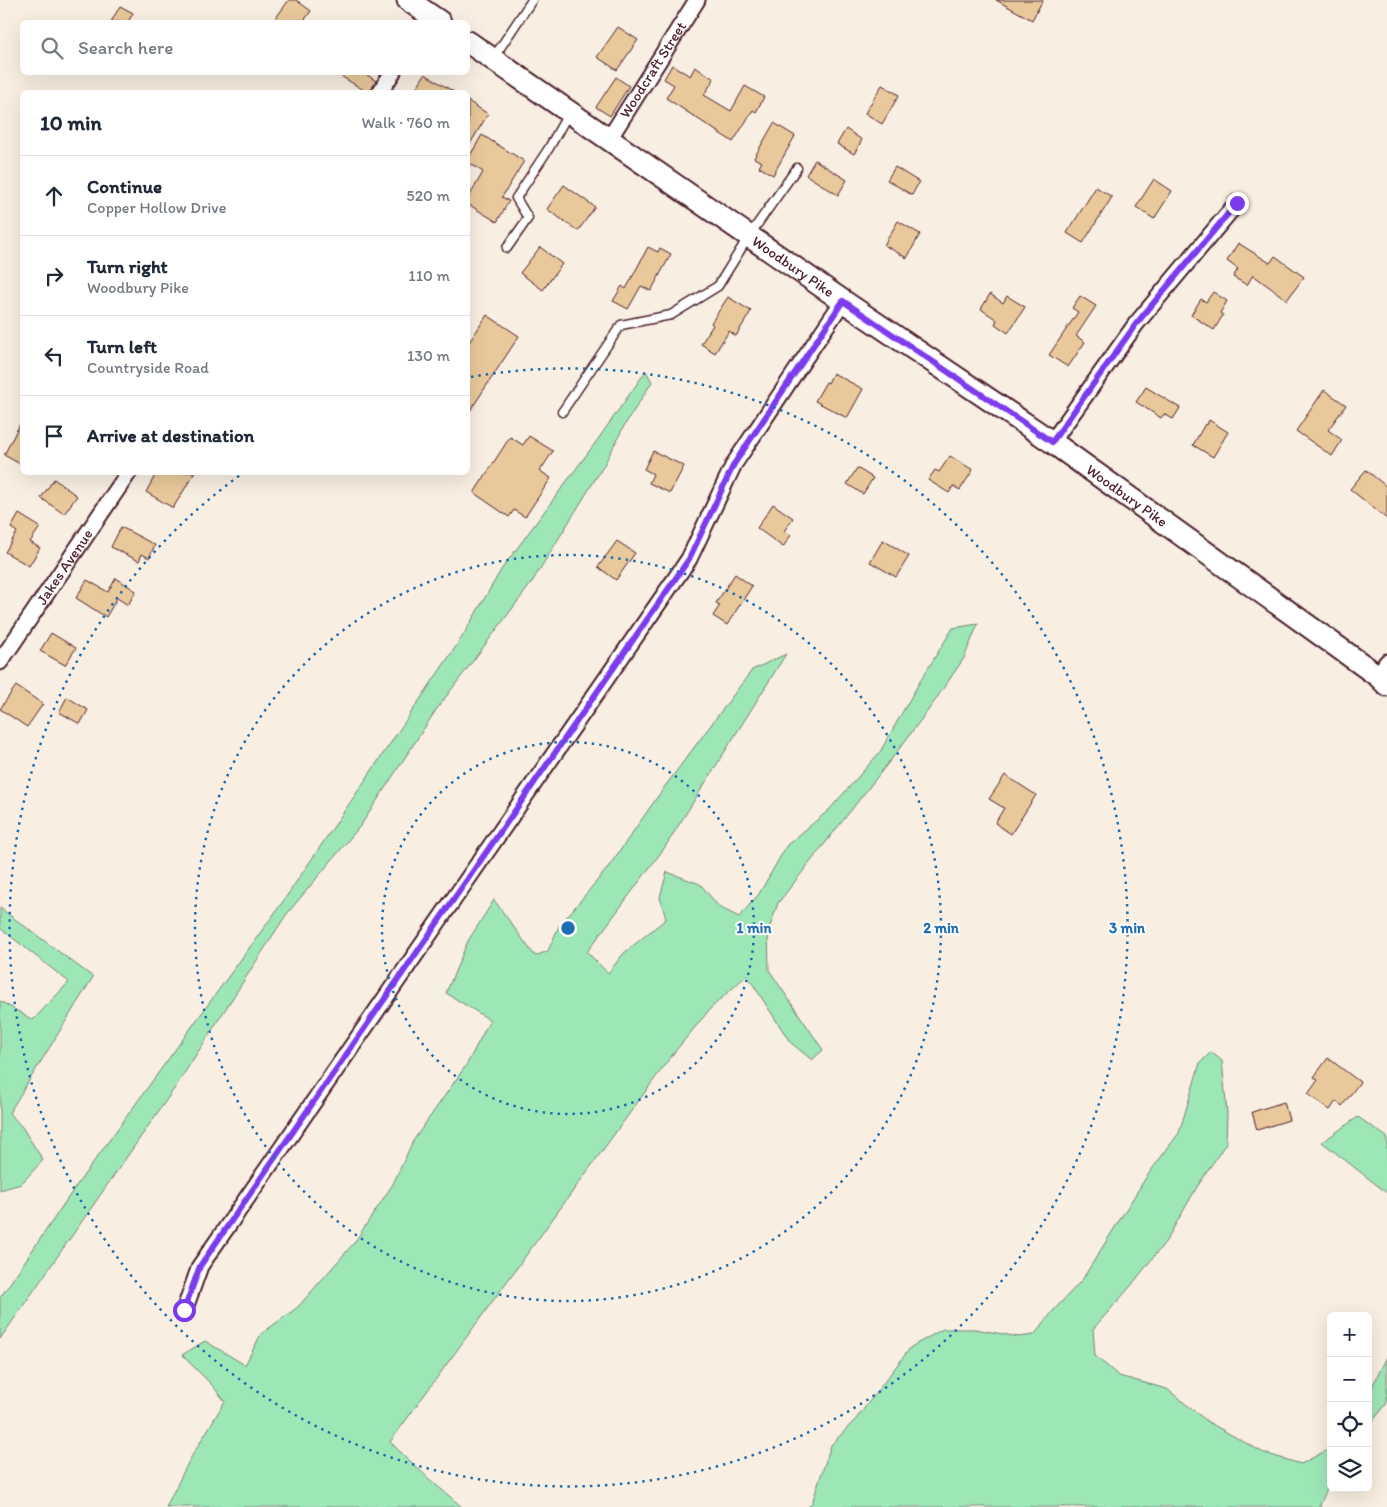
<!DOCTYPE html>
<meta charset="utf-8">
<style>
body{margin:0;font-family:Itim,sans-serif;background:#f2f2f3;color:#1f2937}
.controls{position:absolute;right:15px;bottom:15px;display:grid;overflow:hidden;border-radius:8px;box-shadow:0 5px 20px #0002}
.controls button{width:45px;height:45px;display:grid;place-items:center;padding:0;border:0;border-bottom:1px solid #e0e1e3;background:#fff;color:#1f2937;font:25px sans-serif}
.stop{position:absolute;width:15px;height:15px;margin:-11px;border:4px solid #7c3aed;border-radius:50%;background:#fff}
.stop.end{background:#7c3aed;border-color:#fff;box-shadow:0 1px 5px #0008}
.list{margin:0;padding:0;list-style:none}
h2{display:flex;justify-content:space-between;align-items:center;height:65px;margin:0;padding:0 20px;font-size:21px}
h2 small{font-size:16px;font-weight:400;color:#747a83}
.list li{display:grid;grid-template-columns:32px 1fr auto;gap:15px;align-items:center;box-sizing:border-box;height:80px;padding:0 20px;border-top:1px solid #e0e1e3}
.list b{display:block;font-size:19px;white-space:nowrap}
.list p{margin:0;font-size:16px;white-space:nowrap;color:#747a83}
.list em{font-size:16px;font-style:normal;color:#747a83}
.icon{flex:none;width:28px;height:28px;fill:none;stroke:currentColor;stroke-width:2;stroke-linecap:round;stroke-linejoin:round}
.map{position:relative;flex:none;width:1387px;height:1507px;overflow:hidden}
.search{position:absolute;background:#fff;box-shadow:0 5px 20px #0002;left:20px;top:20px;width:450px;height:55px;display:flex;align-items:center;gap:12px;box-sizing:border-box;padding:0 18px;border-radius:8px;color:#747a83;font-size:19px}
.panel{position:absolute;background:#fff;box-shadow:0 5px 20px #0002;left:20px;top:90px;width:450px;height:385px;border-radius:8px}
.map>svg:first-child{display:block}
.green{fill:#9de7b7;stroke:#748371}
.building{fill:#e9c89b;stroke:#4a1f2b}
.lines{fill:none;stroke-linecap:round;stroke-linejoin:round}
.lane-casing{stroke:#4a1f2b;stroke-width:11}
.street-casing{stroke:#4a1f2b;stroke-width:19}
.secondary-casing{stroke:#4a1f2b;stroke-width:25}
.lane{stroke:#fff;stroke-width:8}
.street{stroke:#fff;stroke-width:15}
.secondary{stroke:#fff;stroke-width:21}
.route{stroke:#7c3aed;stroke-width:6}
.ring{fill:none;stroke:#1f6fb2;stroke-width:2.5;stroke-dasharray:2.5 5}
.labels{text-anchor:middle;stroke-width:4;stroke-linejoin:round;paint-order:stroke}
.street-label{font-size:15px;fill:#4a1f2b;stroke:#fff}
.centre{fill:#1f6fb2;stroke:#fff;stroke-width:2.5}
.ring-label{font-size:15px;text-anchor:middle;font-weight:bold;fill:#1f6fb2;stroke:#fff;stroke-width:4;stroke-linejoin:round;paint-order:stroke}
</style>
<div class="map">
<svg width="1387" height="1507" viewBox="0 0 1387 1507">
<rect width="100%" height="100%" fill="#f8eee1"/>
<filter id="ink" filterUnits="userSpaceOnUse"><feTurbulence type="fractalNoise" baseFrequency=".02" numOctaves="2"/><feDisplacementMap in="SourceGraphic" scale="10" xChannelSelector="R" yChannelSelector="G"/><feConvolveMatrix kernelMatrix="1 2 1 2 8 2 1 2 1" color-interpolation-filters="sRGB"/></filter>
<g filter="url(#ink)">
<g class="green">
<polygon points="646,371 652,382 624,426 604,465 530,585 436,710 361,825 286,915 174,1089 0,1339 0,1298 76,1186 282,903 461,639 501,570 596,442"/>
<polygon points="978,624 964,658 932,705 896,753 778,903 768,932 769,970 823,1050 812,1060 790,1042 747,975 711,1008 672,1055 390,1442 428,1478 462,1507 166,1507 189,1461 225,1401 211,1384 182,1355 205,1341 245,1365 261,1334 298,1307 354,1243 393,1184 413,1141 467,1064 490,1020 446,993 468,941 494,900 535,956 548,951 559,926 607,869 663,789 752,670 786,654 665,847 587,952 608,973 624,953 666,919 660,897 667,872 700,884 719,907 739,917 759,894 787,845 829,810 880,752 919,683 953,628"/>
<polygon points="0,908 93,977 9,1113 22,1127 43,1160 21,1184 0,1190 0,1001 33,1020 69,982 0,928"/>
<polygon points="1211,1052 1222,1061 1227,1113 1226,1143 1197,1187 1166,1241 1130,1287 1093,1329 1095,1356 1119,1376 1167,1389 1208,1422 1264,1453 1301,1464 1331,1448 1331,1480 1320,1505 1321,1507 808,1507 812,1503 831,1445 856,1419 911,1347 943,1329 975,1329 1019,1337 1034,1335 1054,1310 1082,1280 1147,1176 1179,1133 1200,1063"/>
<polygon points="1358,1117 1387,1137 1387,1193 1322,1142"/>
<polygon points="1387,1357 1387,1403 1368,1427 1368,1395"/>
</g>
<g class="building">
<polygon points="289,0 296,0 311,11 303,22 273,22"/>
<polygon points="996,0 1043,0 1032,20"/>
<polygon points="120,6 133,13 128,22 111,22"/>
<polygon points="618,27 638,40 617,70 597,57"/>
<polygon points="672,65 690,76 695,67 714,79 704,95 731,111 745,86 764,97 756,112 753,110 733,142 666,98 674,85 664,79"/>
<polygon points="334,72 363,72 376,81 371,92 367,92"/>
<polygon points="425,74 454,92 414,92"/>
<polygon points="616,77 629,86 610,116 596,107"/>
<polygon points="882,85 899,95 882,124 865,113"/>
<polygon points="468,101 488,114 468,147"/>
<polygon points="774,123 795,136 773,175 759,167 762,162 754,158"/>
<polygon points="846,129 862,140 854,154 837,144"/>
<polygon points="482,135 524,161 502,197 509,201 497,222 468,204 468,199 483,172 468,162 468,159"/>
<polygon points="815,160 847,180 838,195 806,175"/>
<polygon points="895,167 919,182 912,195 887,180"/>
<polygon points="1154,179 1172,191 1154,219 1136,207"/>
<polygon points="564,185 595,207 578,231 547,209"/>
<polygon points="1096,187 1112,197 1083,243 1067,233"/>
<polygon points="898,221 920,234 907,258 884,245"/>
<polygon points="1238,243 1270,263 1275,256 1304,277 1287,300 1253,275 1247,285 1233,277 1238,269 1227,261"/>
<polygon points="540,247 562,264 543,290 520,273"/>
<polygon points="648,247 658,252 660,248 671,254 651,291 641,286 628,309 613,301 622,286 626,289"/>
<polygon points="1213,292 1227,301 1220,313 1223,315 1214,330 1191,315 1201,299 1206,302"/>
<polygon points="990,294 1003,303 1007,296 1025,307 1008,333 995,324 997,320 981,309"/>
<polygon points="1080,296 1096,306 1076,336 1085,342 1068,367 1049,355 1078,312 1072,308"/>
<polygon points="728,297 751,311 736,336 729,331 715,353 701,344 713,325 711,323"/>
<polygon points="487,315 519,336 468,414 468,344"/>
<polygon points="833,373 863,389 847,418 815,401 826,382 828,383"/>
<polygon points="1146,387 1180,408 1173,419 1164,414 1161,418 1136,402"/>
<polygon points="1324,390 1346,405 1328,430 1342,440 1332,456 1296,431"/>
<polygon points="22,420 22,465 4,455"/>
<polygon points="1209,420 1228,432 1213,457 1193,445 1205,424 1207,425"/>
<polygon points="529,436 553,451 540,471 551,478 525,517 514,510 509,517 474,493 510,437 523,445"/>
<polygon points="653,451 684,466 670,493 649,483 653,474 644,469"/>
<polygon points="950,456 973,470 960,490 953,486 949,493 928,480 935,470 939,472"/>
<polygon points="857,468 873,478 863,494 847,484"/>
<polygon points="1366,470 1387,487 1387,519 1350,489"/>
<polygon points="157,472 195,472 173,508 146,492"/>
<polygon points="54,479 77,496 64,514 41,498"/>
<polygon points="773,504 793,518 784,531 791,535 783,547 757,528"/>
<polygon points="19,514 40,527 30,542 40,548 29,566 5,552 17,532 11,528"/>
<polygon points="121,527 155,545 149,558 142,554 139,561 111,547"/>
<polygon points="883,540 909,556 896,577 870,562"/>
<polygon points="617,541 635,553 616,580 598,567"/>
<polygon points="735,574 752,586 727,625 713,616 720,605 716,603"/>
<polygon points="116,578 136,591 128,605 117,598 106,617 76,598 87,580 108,592"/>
<polygon points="51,633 76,648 65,665 40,651"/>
<polygon points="16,686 43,704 27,727 0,709"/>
<polygon points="67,697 88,710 80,724 59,712"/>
<polygon points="1005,775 1036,795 1011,834 995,823 1004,808 989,799"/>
<polygon points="1328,1058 1360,1082 1342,1106 1336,1101 1330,1110 1308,1094 1318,1080 1314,1077"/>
<polygon points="1284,1102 1289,1120 1257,1130 1252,1112"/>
</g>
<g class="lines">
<defs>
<g id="lane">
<polyline points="494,57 532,0"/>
<polyline points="507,248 528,218 516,198 549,148 568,114"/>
<polyline points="562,412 621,325 671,315 718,286 749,236 797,168"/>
</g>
<g id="street">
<polyline points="380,92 393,72"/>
<path id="s1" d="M 609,139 L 697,0"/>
<polyline points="1052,442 1136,324 1237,203"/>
<path id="s2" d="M 0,662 L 129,472"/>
<polyline points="1378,676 1387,662"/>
<polyline points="184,1311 200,1266 689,559 734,464 843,301"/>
</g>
<g id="secondary">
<polyline points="408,0 440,22"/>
<path id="s3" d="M 468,42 L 843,301 L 1052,442 L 1378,676 L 1387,685"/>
</g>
</defs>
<use href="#lane" class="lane-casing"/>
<use href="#street" class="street-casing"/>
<use href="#secondary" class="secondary-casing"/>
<use href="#lane" class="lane"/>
<use href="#street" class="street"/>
<use href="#secondary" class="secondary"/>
</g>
</g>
<g class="lines" filter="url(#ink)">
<polyline class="route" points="184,1310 200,1266 689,559 734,464 843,301 1052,442 1136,324 1237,203"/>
</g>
<g class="ring">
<circle cx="568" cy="928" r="186"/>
<circle cx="568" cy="928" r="373"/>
<path d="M471 377A559 559 0 1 1 243 473"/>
</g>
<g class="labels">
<g class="street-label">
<text dy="5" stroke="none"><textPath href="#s1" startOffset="82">Woodcraft Street</textPath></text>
<text dy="5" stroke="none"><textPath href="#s3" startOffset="395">Woodbury Pike</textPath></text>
<text dy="5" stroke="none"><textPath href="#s3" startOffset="800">Woodbury Pike</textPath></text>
<text dy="5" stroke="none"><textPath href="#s2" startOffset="115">Jakes Avenue</textPath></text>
</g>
</g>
<circle cx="568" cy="928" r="8" class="centre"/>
<g class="ring-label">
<text x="754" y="933">1 min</text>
<text x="941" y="933">2 min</text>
<text x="1127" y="933">3 min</text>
</g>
</svg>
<div class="controls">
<button>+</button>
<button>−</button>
<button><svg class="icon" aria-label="locate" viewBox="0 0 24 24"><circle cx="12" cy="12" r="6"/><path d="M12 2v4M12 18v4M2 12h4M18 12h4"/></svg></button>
<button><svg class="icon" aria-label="layers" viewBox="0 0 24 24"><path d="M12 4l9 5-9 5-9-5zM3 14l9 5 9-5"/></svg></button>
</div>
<div class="stop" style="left:184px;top:1310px"></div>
<div class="stop end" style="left:1237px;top:203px"></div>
<div class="search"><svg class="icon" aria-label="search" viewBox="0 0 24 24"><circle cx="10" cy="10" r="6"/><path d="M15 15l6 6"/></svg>Search here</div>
<section class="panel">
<h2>10 min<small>Walk · 760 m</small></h2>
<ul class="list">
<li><svg class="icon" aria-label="ahead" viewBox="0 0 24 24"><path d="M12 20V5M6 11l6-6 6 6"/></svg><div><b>Continue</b><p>Copper Hollow Drive</p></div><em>520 m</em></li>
<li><svg class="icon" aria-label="right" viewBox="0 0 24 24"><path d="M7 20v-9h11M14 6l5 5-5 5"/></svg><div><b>Turn right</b><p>Woodbury Pike</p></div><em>110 m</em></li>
<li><svg class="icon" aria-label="left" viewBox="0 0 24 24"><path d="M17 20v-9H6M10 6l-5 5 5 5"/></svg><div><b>Turn left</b><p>Countryside Road</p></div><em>130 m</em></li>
<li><svg class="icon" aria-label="arrive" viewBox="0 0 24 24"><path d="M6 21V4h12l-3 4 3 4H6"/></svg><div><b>Arrive at destination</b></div></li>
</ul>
</section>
</div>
